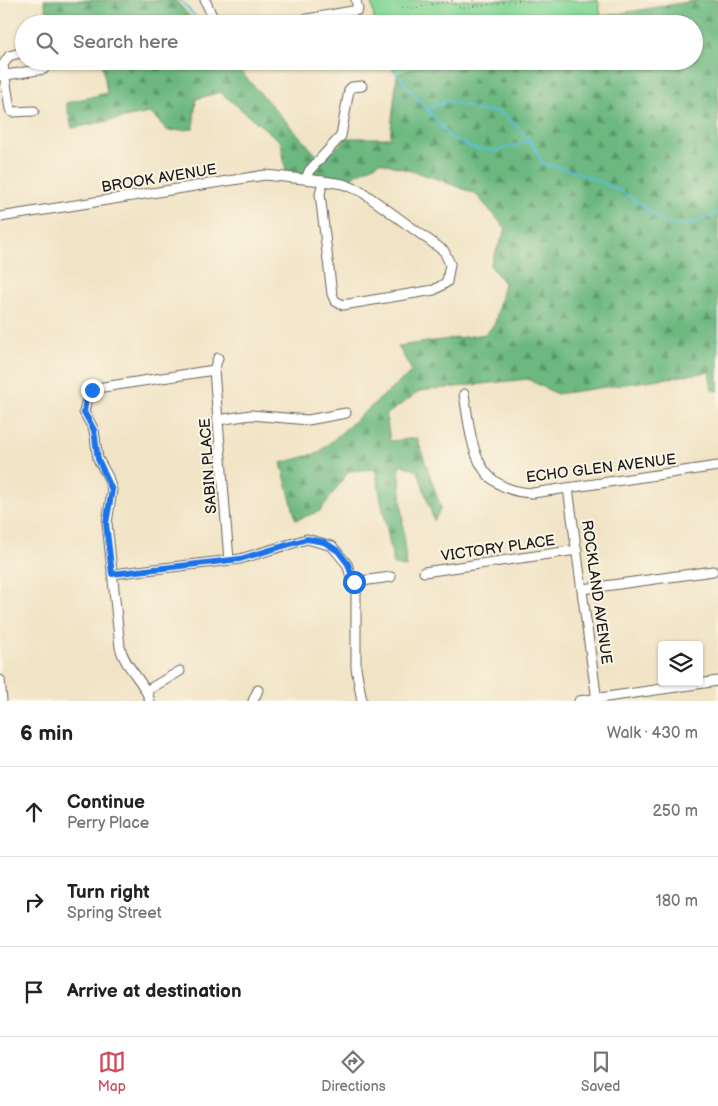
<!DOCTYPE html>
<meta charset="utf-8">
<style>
body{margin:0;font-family:"Balsamiq Sans",sans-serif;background:#f6f6f6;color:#222}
.controls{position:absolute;right:15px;bottom:15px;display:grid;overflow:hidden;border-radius:5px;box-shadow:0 1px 4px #0004}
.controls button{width:45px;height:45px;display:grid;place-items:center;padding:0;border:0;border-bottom:1px solid #e0e0e0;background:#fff;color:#222;font:25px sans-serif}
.stop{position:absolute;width:15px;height:15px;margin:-11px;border:4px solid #1a73e8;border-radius:50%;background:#fff}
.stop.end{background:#1a73e8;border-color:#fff;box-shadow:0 1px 5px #0008}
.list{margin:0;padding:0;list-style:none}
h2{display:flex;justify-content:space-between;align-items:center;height:65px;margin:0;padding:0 20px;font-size:21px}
h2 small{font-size:16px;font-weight:400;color:#767676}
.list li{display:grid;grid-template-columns:32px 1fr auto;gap:15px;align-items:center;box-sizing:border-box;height:90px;padding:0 20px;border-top:1px solid #e0e0e0}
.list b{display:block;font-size:19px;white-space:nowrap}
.list p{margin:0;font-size:16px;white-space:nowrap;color:#767676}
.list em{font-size:16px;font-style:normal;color:#767676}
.icon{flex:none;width:28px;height:28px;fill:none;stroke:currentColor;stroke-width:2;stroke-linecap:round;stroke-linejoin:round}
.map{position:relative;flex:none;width:718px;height:701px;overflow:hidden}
.search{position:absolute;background:#fff;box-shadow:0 1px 4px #0004;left:15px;right:15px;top:15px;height:55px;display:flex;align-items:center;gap:12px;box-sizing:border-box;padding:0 18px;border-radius:28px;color:#767676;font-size:19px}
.sheet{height:335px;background:#fff}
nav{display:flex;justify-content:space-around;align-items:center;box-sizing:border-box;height:70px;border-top:1px solid #e0e0e0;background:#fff;font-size:14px;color:#767676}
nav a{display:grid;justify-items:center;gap:2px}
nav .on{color:#d1495b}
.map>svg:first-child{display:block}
.forest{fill:url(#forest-firs);stroke:#446a4e}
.park{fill:#86d797;stroke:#517a5a}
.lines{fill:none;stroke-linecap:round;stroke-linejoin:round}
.stream{stroke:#5bbfd9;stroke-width:2}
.minor-casing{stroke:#676258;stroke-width:11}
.path{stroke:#676258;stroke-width:1;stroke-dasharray:1 4;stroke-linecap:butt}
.minor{stroke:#fff;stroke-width:9}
.route{stroke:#1a73e8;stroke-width:6}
.labels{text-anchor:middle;stroke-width:4;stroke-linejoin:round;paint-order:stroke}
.street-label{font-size:15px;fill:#1c1c1c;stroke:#fcf5e5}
</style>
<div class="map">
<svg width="718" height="701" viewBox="0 0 718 701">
<defs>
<pattern id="forest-firs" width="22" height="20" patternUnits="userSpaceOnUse" patternTransform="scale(1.25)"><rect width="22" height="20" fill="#6cb880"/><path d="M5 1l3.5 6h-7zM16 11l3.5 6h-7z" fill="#589568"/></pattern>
</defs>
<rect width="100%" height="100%" fill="#fcf5e5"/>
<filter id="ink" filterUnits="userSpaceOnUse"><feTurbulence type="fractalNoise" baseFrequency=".02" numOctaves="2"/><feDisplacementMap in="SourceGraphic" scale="10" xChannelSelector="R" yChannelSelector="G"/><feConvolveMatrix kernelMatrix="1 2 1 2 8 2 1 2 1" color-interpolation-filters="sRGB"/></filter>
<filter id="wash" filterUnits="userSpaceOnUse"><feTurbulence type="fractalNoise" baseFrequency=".0096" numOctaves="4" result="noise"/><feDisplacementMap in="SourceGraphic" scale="20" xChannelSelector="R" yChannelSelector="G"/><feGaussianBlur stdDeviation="1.12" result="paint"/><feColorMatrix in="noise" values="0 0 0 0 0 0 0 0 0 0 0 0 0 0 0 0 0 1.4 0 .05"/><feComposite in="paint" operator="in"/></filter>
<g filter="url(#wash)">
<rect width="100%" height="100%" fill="#f1e4c6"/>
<g class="forest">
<polygon points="44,0 175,0 197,24 61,24 48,17"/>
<polygon points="699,0 718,0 718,391 712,390 709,372 557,394 527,379 420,391 386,415 390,441 417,438 441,508 434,521 418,471 399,464 406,567 394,565 375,469 349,471 320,511 296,520 281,463 318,453 412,371 398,346 486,334 495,323 504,283 490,265 506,229 476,194 435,178 380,162 348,179 286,173 281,142 220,92 196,99 193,129 168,131 150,113 72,128 66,103 107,93 102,61 231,61 322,161 347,138 390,138 397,75 433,61 694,61 694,24 557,24"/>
</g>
<g class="park">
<polygon points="371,0 598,0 601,15 557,24 375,24"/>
<polygon points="390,61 433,61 397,75"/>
</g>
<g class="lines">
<g class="stream">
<polyline points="180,0 202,24"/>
<path d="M 386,61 L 451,138 L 476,149 L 496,151 L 526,142 L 533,144 L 543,164 C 569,167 609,184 632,198 C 645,206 659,223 674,225 C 689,228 705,218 718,212"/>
<polyline points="427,109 448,101 483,111 496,111 507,117 533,143"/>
</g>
</g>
</g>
<g filter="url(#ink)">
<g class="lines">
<defs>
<g id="minor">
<polyline points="205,0 213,18 219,24"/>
<polyline points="279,24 358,10 356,0"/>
<polyline points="24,52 9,56 3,65 10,109 12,112 34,111"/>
<polyline points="0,76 44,69 48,61"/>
<polyline points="306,179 309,171 341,136 349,90 352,87 362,86"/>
<polygon points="323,181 343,184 361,191 444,251 450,264 447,282 434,290 343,305 335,301 332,294 320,194"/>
<polyline points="0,217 265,175 323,181"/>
<polyline points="218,358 214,370 229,560"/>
<path d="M 464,394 C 472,441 472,491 533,493 L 718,466"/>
<polyline points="218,420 251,415 308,420 346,413"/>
<polyline points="568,488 597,701"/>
<polyline points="424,572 577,550"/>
<polyline points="112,574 240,559 307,539 332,546 347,564 356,592 356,668 362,701"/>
<polyline points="354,582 391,577"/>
<polyline points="583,589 713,571"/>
<polyline points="0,680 2,701"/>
<polyline points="146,691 180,671"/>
<path d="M 150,701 C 144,680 125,668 120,647 L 107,523 L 112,490 L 108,477 L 98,459 L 94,430 L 84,412 L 88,394 L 97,388 L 214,370"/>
<polyline points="253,701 258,690"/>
<polyline points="579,701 718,681"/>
</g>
</defs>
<use href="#minor" class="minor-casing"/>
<g class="path">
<polyline points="396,0 400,7 414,8 452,1"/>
<polyline points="452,0 456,6 463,8 523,0"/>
<polyline points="473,0 475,7"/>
</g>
<use href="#minor" class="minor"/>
</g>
</g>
<g class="lines" filter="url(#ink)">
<polyline class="route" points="92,390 86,399 84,412 94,430 98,459 112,490 106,523 112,574 240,559 307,539 324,542 338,551 348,564 354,582"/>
</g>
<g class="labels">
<g class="street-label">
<text transform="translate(159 178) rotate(-9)" y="5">BROOK AVENUE</text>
<text transform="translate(208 466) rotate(-94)" y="5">SABIN PLACE</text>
<text transform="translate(601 468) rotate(-7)" y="5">ECHO GLEN AVENUE</text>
<text transform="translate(498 548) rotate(-8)" y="5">VICTORY PLACE</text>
<text transform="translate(597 592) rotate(82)" y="5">ROCKLAND AVENUE</text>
</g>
</g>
</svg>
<div class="controls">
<button><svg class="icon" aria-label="layers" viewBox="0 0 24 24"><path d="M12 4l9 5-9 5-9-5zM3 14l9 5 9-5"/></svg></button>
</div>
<div class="stop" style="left:354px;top:582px"></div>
<div class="stop end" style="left:92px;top:390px"></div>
<div class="search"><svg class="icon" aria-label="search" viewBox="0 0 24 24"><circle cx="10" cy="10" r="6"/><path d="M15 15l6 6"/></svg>Search here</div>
</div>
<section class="sheet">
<h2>6 min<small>Walk · 430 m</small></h2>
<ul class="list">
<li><svg class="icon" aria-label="ahead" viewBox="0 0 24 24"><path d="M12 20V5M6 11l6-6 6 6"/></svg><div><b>Continue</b><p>Perry Place</p></div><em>250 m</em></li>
<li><svg class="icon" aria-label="right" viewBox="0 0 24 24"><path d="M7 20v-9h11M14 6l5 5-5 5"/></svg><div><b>Turn right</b><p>Spring Street</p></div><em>180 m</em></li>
<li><svg class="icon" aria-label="arrive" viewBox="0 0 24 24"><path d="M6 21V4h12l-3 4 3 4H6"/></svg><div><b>Arrive at destination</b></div></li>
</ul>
</section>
<nav>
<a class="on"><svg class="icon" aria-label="map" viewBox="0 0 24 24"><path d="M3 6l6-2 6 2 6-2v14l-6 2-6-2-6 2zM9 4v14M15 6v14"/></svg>Map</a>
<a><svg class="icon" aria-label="directions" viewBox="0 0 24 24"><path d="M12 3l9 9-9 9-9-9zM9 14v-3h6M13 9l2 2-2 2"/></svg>Directions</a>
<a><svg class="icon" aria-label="saved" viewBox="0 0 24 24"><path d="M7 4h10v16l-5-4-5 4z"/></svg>Saved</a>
</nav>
